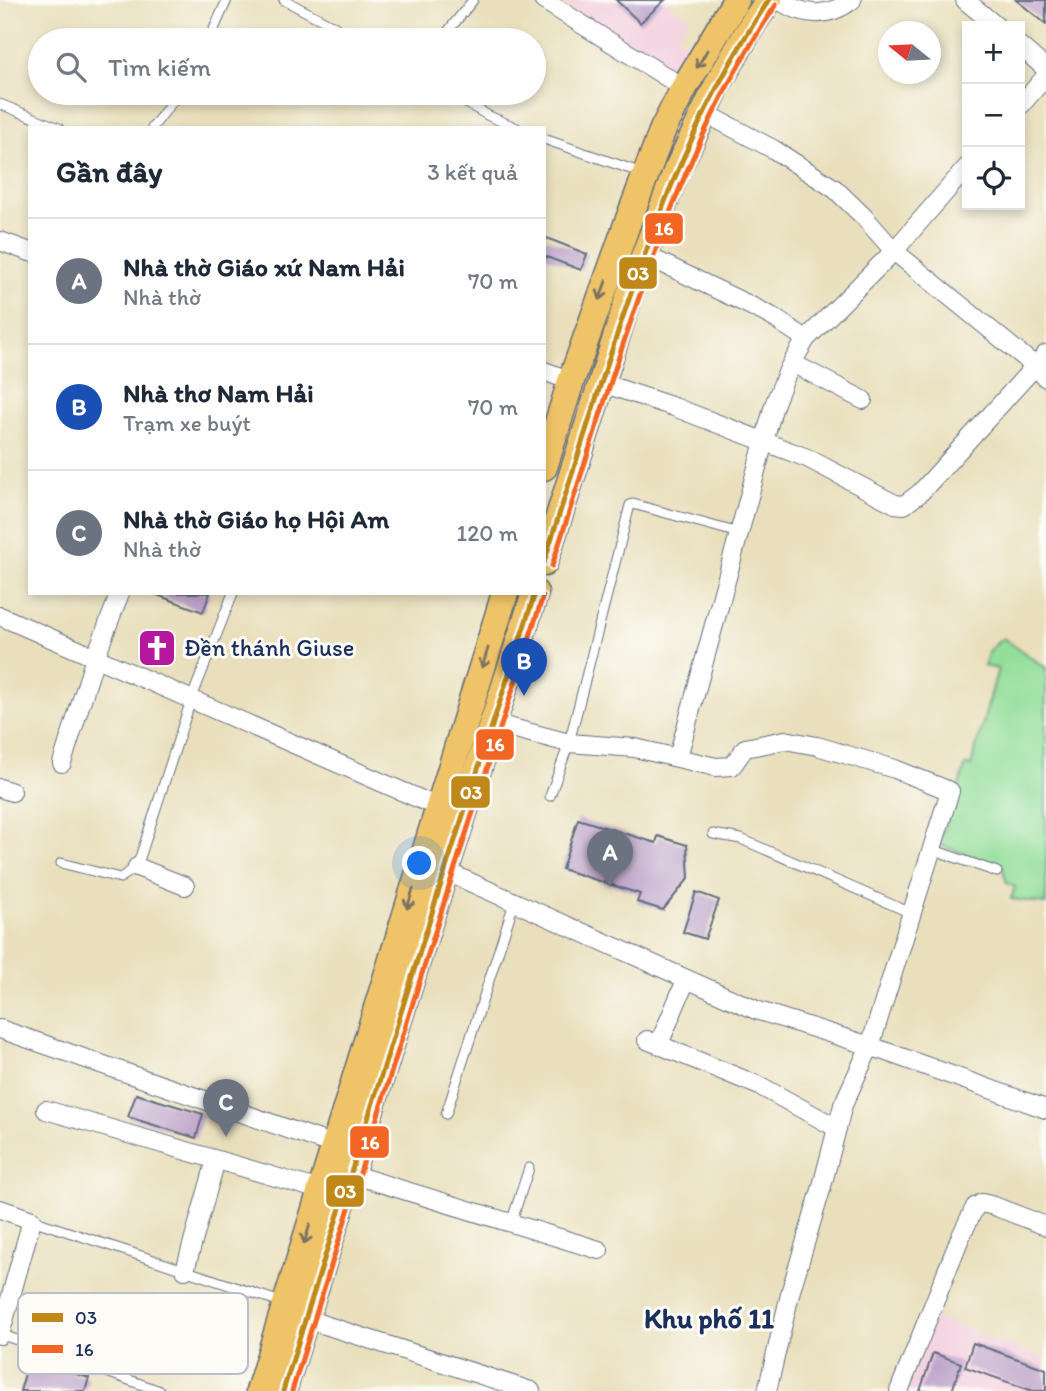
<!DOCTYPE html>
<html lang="vi">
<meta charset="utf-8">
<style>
body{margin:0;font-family:Itim,sans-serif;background:#f2f2f3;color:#1f2937}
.controls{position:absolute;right:21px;top:21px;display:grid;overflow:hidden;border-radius:0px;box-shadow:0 4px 10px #0003}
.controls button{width:63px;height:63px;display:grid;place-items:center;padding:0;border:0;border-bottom:2px solid #e0e1e3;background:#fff;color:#1f2937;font:35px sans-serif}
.compass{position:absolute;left:878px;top:21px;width:63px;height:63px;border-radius:50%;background:#fff;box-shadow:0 4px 10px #0003;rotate:288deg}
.you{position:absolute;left:420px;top:864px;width:24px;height:24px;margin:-18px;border:5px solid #fff;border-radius:50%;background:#1a73e8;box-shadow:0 0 0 10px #1a73e833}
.badge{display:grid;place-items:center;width:46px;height:46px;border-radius:50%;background:#1a73e8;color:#fff;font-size:23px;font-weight:700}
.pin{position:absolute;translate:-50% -58px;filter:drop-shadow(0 2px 4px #0008)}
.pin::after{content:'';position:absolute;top:37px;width:24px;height:21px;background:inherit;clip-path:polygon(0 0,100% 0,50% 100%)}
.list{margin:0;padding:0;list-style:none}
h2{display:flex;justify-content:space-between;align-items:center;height:91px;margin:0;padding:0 28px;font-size:30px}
h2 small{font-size:23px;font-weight:400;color:#747a83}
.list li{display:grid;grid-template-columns:46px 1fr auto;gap:21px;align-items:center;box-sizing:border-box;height:126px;padding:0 28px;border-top:2px solid #e0e1e3}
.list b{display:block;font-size:26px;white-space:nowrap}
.list p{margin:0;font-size:23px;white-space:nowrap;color:#747a83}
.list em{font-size:23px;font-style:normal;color:#747a83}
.icon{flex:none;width:38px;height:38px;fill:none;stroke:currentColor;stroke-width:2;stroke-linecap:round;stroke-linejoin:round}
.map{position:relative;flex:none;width:1046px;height:1391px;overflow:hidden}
.search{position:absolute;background:#fff;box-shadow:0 4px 10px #0003;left:28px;top:28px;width:518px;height:77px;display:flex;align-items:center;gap:18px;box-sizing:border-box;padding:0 24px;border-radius:38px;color:#747a83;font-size:26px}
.panel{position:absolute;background:#fff;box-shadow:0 4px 10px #0003;left:28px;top:126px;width:518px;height:469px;border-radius:0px}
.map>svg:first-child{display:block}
.built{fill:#f3cfdf}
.green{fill:#93de9a;stroke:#57867c;stroke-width:2}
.building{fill:#bba1c9}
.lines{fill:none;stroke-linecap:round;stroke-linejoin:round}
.service-casing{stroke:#636d7f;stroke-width:11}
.minor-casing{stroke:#636d7f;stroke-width:20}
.primary-casing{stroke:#636d7f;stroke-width:29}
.service{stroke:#fff;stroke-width:9}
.minor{stroke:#fff;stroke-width:18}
.primary{stroke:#efc469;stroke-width:26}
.bus-1-casing{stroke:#fdfcf7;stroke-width:10}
.bus-2-casing{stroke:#fdfcf7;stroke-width:10}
.bus-1{stroke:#c08818;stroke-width:5}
.bus-2{stroke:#f26522;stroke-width:5}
.oneway{stroke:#7a7263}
.labels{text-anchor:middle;stroke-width:6;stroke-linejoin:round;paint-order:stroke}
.poi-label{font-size:24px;fill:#1b2f5e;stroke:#fdfcf7;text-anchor:start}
.quarter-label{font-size:28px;font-weight:bold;fill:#1b2f5e;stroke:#fdfcf7}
.key{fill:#fdfcf7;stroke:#b9bec9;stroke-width:2}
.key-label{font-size:19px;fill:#1b2f5e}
.line-badge{stroke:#fdfcf7;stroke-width:2.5}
.badge-label{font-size:19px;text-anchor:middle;font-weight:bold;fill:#fff}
</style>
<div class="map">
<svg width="1046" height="1391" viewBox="0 0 1046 1391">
<rect width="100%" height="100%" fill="#fdfcf7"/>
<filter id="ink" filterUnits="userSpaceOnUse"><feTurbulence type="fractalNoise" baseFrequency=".0143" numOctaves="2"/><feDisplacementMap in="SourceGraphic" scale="14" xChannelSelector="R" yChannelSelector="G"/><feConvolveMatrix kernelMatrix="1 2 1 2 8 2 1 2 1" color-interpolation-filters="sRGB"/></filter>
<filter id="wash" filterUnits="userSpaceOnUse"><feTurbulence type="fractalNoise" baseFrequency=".00686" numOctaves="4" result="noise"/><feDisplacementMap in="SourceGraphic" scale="28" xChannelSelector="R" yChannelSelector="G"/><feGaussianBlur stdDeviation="1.57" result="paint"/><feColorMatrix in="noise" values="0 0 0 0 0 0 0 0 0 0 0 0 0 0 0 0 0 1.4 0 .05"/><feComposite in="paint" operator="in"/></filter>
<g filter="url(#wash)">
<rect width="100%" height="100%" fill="#e9dfbc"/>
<g class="built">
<polygon points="557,0 664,0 689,18 676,38 693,49 678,76"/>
<polygon points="935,1318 1046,1359 1046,1391 906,1391"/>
</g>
<polygon class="green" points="1003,638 1046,668 1046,904 1011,899 1015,887 1007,883 1002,866 939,845 966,765 971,766 998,669 984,666 989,650"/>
<g id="blocks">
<g class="building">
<polygon points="616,0 665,0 640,23"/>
<polygon points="1016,0 1046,0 1046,24"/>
<polygon points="544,237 587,254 581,270 544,256"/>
<polygon points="157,593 210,593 203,612 157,595"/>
<polygon points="578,819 656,843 658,836 687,845 689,878 663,910 637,902 640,894 562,869"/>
<polygon points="696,892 719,900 705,939 683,932"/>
<polygon points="136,1094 203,1114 196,1138 128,1117"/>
<polygon points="973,1343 1046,1369 1046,1391 1033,1391 965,1367"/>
<polygon points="933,1353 961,1363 952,1391 920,1391"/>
<polygon points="29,1360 89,1378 85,1391 20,1391"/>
</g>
</g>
</g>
<g filter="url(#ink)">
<use href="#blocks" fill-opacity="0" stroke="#636d7f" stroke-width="2"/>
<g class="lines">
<defs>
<g id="service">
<polyline points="284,0 360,40"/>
<polyline points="209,40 227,0"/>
<polyline points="441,40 473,0"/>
<polyline points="449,93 489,116 517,128"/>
<polyline points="0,104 59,128"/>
<polyline points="152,128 179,93"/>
<polyline points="544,139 642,173"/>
<polyline points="550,796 569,743 630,505 633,504 739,533"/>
<polyline points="713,834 741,839 911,913"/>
<polyline points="931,849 997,872"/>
<polyline points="61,863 120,878 137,867 191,700 233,593"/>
<polyline points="446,1114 514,903"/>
<polyline points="32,1220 284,1303"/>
<polyline points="511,1223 529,1168"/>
<polyline points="0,1334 160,1391"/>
</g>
<g id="minor">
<polyline points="543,0 684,88"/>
<path d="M 778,0 C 804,16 827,19 852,0"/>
<polyline points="965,0 996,26"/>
<polyline points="1020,46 1046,69"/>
<polyline points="1020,106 1046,76"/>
<polyline points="703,112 773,149 835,189 864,217 894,251 1035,366 1046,378"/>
<polyline points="0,241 30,252"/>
<polyline points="645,255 747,304 771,316 806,339"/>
<polyline points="792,363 863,400"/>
<polyline points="544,371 571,381"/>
<polyline points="602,383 674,407 807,458 895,504 904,505 920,493 1046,354"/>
<polyline points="0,616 438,807"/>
<polyline points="493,723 569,743 635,748 716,767 732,766 745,748 785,740 817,746 895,769 950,791 870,1046 843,1105 821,1190 791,1290 767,1391"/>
<polyline points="678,757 774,405 789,368 806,339 894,251 967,167"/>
<polyline points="62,763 95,658 120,593"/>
<polyline points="0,788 12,792"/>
<polyline points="137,867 185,886"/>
<polyline points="445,871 756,1010 870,1046 1046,1109"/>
<polyline points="0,1029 334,1145"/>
<polyline points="647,1040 762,1087 837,1128"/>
<polyline points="659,1044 686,980"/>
<polyline points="46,1110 320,1190"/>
<polyline points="351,1174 599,1250"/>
<polyline points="0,1209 32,1220 0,1335"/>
<polyline points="185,1270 216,1160"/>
<polyline points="306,1319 531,1391"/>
<polyline points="899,1391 960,1238 975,1207 982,1203 994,1206 1046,1226"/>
</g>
<g id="primary">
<polyline points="544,467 571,381 627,224 663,129 684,88 736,0"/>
<polyline points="544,563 630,294 676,172 718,84 752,25 769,0"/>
<polyline points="259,1391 505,593"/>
<polyline points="283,1391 445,871 535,593"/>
</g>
</defs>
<use href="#service" class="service-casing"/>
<use href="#minor" class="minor-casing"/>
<use href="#primary" class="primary-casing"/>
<use href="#service" class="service"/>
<use href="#minor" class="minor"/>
<use href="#primary" class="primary"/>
<defs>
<g id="bus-1">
<path d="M 544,562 C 564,500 584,437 604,374 C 646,244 692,114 769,0"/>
<polyline points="283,1391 445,871 535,593"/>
</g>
<g id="bus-2">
<path d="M 552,566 C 572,503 592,441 612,378 C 654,249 699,118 776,5"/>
<polyline points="292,1391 453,874 543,596"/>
</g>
</defs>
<use href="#bus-1" class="bus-1-casing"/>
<use href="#bus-2" class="bus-2-casing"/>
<use href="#bus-1" class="bus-1"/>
<use href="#bus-2" class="bus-2"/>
</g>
<defs><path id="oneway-shaft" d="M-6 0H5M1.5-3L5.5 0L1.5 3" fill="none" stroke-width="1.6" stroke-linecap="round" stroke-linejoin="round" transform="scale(1.75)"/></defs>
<g class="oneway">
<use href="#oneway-shaft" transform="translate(702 59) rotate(120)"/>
<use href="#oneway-shaft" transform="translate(603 290) rotate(109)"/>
<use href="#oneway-shaft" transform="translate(485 658) rotate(107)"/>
<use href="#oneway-shaft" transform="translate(410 899) rotate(107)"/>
<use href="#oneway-shaft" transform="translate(307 1234) rotate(107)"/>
</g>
</g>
<defs>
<symbol id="church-square" viewBox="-11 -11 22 22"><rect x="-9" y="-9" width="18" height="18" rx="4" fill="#b5179e" stroke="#fdfcf7"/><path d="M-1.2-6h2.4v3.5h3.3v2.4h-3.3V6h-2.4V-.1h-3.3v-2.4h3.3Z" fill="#fff"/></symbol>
</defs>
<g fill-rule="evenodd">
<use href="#church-square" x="135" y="626" width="44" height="44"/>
</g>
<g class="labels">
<g class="poi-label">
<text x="184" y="656">Đền thánh Giuse</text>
</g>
<g class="quarter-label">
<text x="709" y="1328">Khu phố 11</text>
</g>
</g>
<rect x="18" y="1293" width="230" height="81" rx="10" class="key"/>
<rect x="32" y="1313" width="31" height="9" fill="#c08818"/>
<rect x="32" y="1345" width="31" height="8" fill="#f26522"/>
<g class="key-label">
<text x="75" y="1324">03</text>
<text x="75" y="1356">16</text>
</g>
<g class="line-badge">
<rect x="644" y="212" width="40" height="33" rx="7" fill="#f26522"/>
<rect x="618" y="256" width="40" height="34" rx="7" fill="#c08818"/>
<rect x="475" y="728" width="40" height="33" rx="7" fill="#f26522"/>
<rect x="450" y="775" width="41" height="34" rx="7" fill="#c08818"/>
<rect x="349" y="1125" width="41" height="34" rx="7" fill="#f26522"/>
<rect x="325" y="1174" width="40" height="34" rx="7" fill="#c08818"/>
</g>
<g class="badge-label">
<text x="664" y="235">16</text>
<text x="638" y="280">03</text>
<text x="495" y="751">16</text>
<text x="471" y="799">03</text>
<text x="370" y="1149">16</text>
<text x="345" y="1198">03</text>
</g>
</svg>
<div class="controls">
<button>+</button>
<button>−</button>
<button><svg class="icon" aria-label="locate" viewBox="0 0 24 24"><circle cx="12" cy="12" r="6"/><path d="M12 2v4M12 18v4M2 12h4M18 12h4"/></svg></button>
</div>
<svg class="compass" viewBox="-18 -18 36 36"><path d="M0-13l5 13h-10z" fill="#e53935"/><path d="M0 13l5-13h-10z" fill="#747a83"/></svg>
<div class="you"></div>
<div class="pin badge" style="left:610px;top:887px;background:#6b7280">A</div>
<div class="pin badge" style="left:524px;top:696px;background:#1a4fb4">B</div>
<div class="pin badge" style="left:226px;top:1137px;background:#6b7280">C</div>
<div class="search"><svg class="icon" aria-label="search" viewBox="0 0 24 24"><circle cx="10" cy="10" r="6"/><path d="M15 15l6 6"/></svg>Tìm kiếm</div>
<section class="panel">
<h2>Gần đây<small>3 kết quả</small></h2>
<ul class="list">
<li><span class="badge" style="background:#6b7280">A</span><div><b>Nhà thờ Giáo xứ Nam Hải</b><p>Nhà thờ</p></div><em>70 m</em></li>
<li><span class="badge" style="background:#1a4fb4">B</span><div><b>Nhà thơ Nam Hải</b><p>Trạm xe buýt</p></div><em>70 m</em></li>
<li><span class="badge" style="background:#6b7280">C</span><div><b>Nhà thờ Giáo họ Hội Am</b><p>Nhà thờ</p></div><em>120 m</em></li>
</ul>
</section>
</div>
